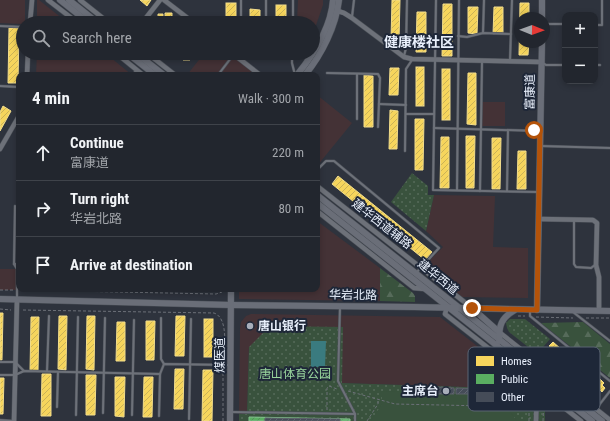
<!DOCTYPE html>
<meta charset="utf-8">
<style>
body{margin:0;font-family:"Roboto Condensed","Noto Sans SC",sans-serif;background:#2a2e36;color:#f1f3f6}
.controls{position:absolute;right:12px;top:12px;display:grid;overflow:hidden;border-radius:8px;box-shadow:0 2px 6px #0003}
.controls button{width:36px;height:36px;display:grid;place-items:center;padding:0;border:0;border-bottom:1px solid #3f434a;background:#22262e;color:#f1f3f6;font:20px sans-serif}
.compass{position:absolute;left:514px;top:12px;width:36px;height:36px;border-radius:50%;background:#22262e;box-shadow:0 2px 6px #0003;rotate:91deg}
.stop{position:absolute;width:12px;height:12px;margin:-9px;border:3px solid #b45309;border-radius:50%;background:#fff}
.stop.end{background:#b45309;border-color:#fff;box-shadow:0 1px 4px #0008}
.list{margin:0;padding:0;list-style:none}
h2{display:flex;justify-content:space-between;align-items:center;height:52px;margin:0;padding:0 16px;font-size:17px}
h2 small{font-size:13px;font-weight:400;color:#a2a5aa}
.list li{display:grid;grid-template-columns:26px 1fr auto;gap:12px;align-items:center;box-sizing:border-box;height:56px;padding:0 16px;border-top:1px solid #3f434a}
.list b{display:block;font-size:15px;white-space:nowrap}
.list p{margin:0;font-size:13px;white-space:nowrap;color:#a2a5aa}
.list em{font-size:13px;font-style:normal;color:#a2a5aa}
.icon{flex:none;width:22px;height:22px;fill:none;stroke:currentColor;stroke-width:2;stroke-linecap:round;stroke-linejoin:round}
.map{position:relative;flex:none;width:610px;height:421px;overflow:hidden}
.search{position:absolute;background:#22262e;box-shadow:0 2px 6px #0003;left:16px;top:16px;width:304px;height:44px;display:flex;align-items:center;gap:10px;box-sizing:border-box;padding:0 14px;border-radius:22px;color:#a2a5aa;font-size:15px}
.panel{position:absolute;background:#22262e;box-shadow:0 2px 6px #0003;left:16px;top:72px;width:304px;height:220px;border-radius:8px}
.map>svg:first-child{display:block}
.commercial{fill:#443236}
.grass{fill:url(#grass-dots)}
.forest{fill:url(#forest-firs)}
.garden{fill:#39523d}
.water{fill:#3a7b7f}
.homes{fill:url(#homes-hatch);stroke:#f2dd8c}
.public{fill:url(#public-hatch);stroke:#85c290}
.building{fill:url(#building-hatch);stroke:#5d616a}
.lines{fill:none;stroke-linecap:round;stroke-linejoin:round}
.lane-casing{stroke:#4a4f57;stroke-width:3}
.street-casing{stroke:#4a4f57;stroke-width:5.5}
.secondary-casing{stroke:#4a4f57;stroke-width:7}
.path{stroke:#6c7078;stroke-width:1;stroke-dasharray:3 2;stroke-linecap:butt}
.lane{stroke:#6d7179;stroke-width:2}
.street{stroke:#6d7179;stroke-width:4.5}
.secondary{stroke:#6a6e78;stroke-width:6}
.route{stroke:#b45309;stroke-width:5}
.poi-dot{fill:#a8aeba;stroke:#1e2738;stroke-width:1.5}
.labels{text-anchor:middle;stroke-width:4;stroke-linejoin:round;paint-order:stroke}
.street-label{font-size:12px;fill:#eaf1fd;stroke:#1e2738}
.poi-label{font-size:12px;font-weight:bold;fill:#eaf1fd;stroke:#1e2738;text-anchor:start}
.park-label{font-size:12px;fill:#9ad79d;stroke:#1e2738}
.quarter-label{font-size:14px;font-weight:bold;fill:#eaf1fd;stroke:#1e2738}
.key{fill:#1e2738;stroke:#5b6473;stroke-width:1}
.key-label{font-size:11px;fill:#eaf1fd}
</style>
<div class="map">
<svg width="610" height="421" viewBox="0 0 610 421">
<defs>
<pattern id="grass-dots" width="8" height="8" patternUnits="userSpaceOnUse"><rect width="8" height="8" fill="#39523d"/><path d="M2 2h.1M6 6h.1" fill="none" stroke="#566b5a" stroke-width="1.8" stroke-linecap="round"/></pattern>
<pattern id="forest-firs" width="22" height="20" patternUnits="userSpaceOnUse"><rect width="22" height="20" fill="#39523d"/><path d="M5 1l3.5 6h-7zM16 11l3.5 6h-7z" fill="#566b5a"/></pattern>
<pattern id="homes-hatch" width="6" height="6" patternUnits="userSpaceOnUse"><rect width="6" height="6" fill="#f6d55c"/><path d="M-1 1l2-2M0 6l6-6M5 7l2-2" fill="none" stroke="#cab258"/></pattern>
<pattern id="public-hatch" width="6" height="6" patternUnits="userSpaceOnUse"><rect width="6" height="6" fill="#5aae61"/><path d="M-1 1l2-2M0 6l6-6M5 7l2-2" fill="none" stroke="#548f5b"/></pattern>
<pattern id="building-hatch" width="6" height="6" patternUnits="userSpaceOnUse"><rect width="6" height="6" fill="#454c58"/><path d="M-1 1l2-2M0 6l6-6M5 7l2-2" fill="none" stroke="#606671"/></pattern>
</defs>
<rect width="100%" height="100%" fill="#2e333d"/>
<g class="commercial">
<polygon points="0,0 25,0 25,23 23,24 0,23"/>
<polygon points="37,0 39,0 68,23 37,23"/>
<polygon points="298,0 323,0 323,5 313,34 313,23 297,23"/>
<polygon points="37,53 105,53 132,75 36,75"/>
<polygon points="199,53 230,53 256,75 187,75 202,56"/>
<polygon points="317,95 352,123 317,166"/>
<rect x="481" y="102" width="24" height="24"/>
<polygon points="434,195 495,196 493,247 528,248 528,298 462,297 424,266 443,247 426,231"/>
<polygon points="317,221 380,268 380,301 239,299 239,289 317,289"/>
<polygon points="0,269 19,269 19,289 80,289 80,290 0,290"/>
<polygon points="251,314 440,317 508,370 495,388 341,383 249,347 247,414 239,414 240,328 241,322 246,316"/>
</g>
<g class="grass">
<polygon points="412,173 428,186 428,195 434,195 426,231 391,202"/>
<polygon points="510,319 525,319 550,339 537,354 509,332 507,328 506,323"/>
<polygon points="270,326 343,327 342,383 495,388 508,370 545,401 545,421 239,421 239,414 247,414 249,347"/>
</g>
<g class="forest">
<polygon points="380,268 413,293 415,296 415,302 380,301"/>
<polygon points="583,322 610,344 610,378 541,323"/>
</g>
<polygon class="garden" points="382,391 509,394 508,409 517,421 371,421 382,404"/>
<polygon class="water" points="311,341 326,341 325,367 311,367"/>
<g class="homes">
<polygon points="140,0 151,0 147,6"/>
<polygon points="392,0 400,0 399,40 391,39"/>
<rect x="226" y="3" width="10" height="20"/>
<polygon points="520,3 529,3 529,18 520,18 520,42 529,42 528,55 519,55"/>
<polygon points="443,4 452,4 452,56 442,56"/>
<rect x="276" y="5" width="10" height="18"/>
<polygon points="468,7 478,7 477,34 468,33"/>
<polygon points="494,7 503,7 503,34 493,34"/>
<polygon points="250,9 260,10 260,23 250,23"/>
<polygon points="417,12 426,12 426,52 416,52"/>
<polygon points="165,13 172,13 172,23 158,23 158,14 163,14 163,18 165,18"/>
<polygon points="9,28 19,28 18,83 8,83"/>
<polygon points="176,53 191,53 190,60 183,60 183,56 181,56 181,59 176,59"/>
<rect x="275" y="53" width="10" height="4"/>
<rect x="416" y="67" width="8" height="39"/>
<polygon points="390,68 399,68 398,95 389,95"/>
<rect x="442" y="69" width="8" height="51"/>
<polygon points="468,73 476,73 476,125 467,124"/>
<polygon points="364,75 373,76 373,127 364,127"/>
<polygon points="3,106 11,111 0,131 0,112"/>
<polygon points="390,110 398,111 397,149 389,149"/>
<polygon points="415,119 424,119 423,170 415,170"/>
<polygon points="466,136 475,136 474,188 466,188"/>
<polygon points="441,137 449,137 449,188 440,188"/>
<polygon points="492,138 501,138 500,189 492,189"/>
<polygon points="518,151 526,151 526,189 517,189"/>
<polygon points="338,176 432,252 425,260 332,184"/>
<polygon points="0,313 3,313 2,360 0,360"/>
<polygon points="59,316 67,316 66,370 58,369"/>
<polygon points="87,316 95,316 94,370 86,369"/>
<polygon points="176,316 185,316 184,356 175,356"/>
<polygon points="31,317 39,317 38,371 30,371"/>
<rect x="204" y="319" width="9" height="38"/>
<polygon points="146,321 155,321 154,360 146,360"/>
<polygon points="117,322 125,322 125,361 116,361"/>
<polygon points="553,342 561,349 559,351 562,354 559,358 553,354 555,351 549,346"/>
<polygon points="175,369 184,369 183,409 174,409"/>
<polygon points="203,370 213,370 212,421 202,421"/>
<polygon points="42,374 51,374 51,416 41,416"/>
<polygon points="86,375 96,375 95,415 86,415"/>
<polygon points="596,375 604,383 602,385 605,388 602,392 597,387 599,385 592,380"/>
<polygon points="115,377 125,377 124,417 115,416"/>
<polygon points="144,377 153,377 152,417 143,417"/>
<polygon points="0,378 4,378 3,414 0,414"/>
</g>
<polygon class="public" points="249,417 350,419 350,421 249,421"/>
<g class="building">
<polygon points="406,387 435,387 435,393 406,392"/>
<polygon points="437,387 454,388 454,394 437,394"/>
<polygon points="456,388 485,389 485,394 456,394"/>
<polygon points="265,418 340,419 340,421 265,421"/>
</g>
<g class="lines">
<defs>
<g id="lane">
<polyline points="436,0 433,190 538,192"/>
<polyline points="352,17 354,0"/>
<polyline points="241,23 241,0"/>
<polyline points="266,23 266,0"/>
<polyline points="293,23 293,0"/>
<polyline points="544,24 565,24"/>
<polyline points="595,25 602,25 602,0"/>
<polyline points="0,26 23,27"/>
<polyline points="483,33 484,0"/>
<polyline points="458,36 467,37 483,33 511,34"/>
<polyline points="292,53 292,63 295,75"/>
<polyline points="404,56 406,48 407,0"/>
<polyline points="510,61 512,0"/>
<polyline points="543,63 546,65 565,65"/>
<polyline points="595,65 600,65"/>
<polyline points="327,73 378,74 380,78 378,127"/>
<polyline points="132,75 137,70"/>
<polyline points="218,75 234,54"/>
<polyline points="0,86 19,87"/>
<polyline points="379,104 406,105"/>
<polyline points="406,114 434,114"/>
<polyline points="357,119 357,74"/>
<polyline points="434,128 539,131"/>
<polyline points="541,146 610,148"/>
<polyline points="405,151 406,69 412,60"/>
<polyline points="317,170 326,161 334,161 439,248 417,272"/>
<polyline points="457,190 459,0"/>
<polyline points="480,191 482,62"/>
<polyline points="507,191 508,130"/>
<polyline points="15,206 14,264 19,264"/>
<polyline points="574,221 574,264 576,267 591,268 595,265"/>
<polyline points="14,264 17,269 17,297"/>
<polyline points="340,307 338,381 355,414"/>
<polyline points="530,311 530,316 610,381"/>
<polyline points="573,312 610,341"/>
<polyline points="161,318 161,359 164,364"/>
<polyline points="0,362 15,362 24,371"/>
<polyline points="47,371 49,316"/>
<polyline points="551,373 571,350"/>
<polyline points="0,375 15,375 24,371 160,374 164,364 229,365"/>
<polyline points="574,391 593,367"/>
<polyline points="57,407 58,372"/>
<polyline points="596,409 610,391"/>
<polyline points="231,412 355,414 355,421"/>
<polyline points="103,413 105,318"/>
<polyline points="76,415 78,317"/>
<polyline points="132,415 134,320"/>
<polyline points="159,416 160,374"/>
<polyline points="189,419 191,319"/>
<polyline points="0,420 13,421"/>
</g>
<g id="street">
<polyline points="48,0 78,23"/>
<polyline points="80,0 109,23"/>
<polyline points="164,0 194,23"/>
<polyline points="338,11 344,13 352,18 404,57 412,59 541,62"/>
<polyline points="30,23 32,0"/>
<polyline points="142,23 160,0"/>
<polyline points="116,53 143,75"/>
<polyline points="147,53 175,75"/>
<polyline points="232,53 260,75"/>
<polyline points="27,75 28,53"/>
<polyline points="0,149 19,116"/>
<polyline points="317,186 472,308"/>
<polyline points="317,211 414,288 425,289"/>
<polyline points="539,219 593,220 597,223 596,265 599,277 599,311"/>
<polyline points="447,307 445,314 581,421"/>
<polyline points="499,332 610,420"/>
<polyline points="14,421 17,300"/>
<polyline points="536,421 537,390"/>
</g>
<g id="secondary">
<polyline points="60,0 89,23"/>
<polyline points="69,0 98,23"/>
<polyline points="542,18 542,0"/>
<polyline points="127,53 155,75"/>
<polyline points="136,53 164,75"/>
<path d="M 297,75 C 314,54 331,28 333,0"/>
<path d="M 305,75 C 322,54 336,26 339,0"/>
<polyline points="317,195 602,421"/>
<polyline points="317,203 592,421"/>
<polyline points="0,299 231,305 414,307 610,311"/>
<polyline points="472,308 499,332"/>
<polyline points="537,310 542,42"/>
<path d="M 499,341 C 499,325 501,318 515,310"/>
<polyline points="230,421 231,289"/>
</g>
</defs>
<use href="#lane" class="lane-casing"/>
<use href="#street" class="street-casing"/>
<use href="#secondary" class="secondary-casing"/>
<g class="path">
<polyline points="0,290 13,290"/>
<polyline points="20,290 216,294 222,292 223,289"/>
<polyline points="0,309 11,310"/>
<path d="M 23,310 L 214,313 C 229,318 224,349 224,362"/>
<polyline points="518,316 525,316"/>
<polyline points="536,317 573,318"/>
<polyline points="586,318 610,318"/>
<polyline points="348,391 395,404 531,407"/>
<polyline points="327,410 327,388 329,386 337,389"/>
<polyline points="223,421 223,369"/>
<polyline points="367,421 378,404 378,400"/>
<polyline points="529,421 529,387"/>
<polyline points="543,421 544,399"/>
</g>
<use href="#lane" class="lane"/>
<use href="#street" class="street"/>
<use href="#secondary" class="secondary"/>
</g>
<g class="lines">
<polyline class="route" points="472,308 537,310 540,131 534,130"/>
</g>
<g class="poi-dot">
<circle cx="250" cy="326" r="4"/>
<circle cx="446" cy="391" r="4"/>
</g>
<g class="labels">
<g class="street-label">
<text transform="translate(530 92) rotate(-89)" y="4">富康道</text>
<text transform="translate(382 224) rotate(38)" y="4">建华西道辅路</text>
<text transform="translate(438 277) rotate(39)" y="4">建华西道</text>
<text transform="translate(353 295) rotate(1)" y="4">华岩北路</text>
<text transform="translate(220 355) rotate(-90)" y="4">煤医道</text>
</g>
<g class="poi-label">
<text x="258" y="330">唐山银行</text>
<text x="438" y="395" text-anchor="end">主席台</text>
</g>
<g class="park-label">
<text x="295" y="378">唐山体育公园</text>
</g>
<g class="quarter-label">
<text x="419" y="47">健康楼社区</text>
</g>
</g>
<rect x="468" y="347" width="132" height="64" rx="6" class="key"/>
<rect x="476" y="356" width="18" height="10" fill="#f6d55c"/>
<rect x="476" y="374" width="18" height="10" fill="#5aae61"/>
<rect x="476" y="392" width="18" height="10" fill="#454c58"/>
<g class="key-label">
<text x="501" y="365">Homes</text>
<text x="501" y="383">Public</text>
<text x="501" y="401">Other</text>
</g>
</svg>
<div class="controls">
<button>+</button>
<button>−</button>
</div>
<svg class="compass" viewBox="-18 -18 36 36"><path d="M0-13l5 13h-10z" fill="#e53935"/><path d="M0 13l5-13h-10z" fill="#a2a5aa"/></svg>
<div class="stop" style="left:534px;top:130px"></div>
<div class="stop end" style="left:472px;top:308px"></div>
<div class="search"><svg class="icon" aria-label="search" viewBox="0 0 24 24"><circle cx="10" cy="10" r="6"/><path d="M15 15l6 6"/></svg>Search here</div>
<section class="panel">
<h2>4 min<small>Walk · 300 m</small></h2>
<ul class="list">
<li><svg class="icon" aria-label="ahead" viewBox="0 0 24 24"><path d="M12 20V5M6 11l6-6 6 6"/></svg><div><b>Continue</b><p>富康道</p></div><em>220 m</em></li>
<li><svg class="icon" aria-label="right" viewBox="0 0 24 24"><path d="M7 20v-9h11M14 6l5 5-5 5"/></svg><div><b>Turn right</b><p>华岩北路</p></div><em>80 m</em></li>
<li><svg class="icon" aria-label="arrive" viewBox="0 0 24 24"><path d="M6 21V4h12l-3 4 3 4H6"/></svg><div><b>Arrive at destination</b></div></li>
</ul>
</section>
</div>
